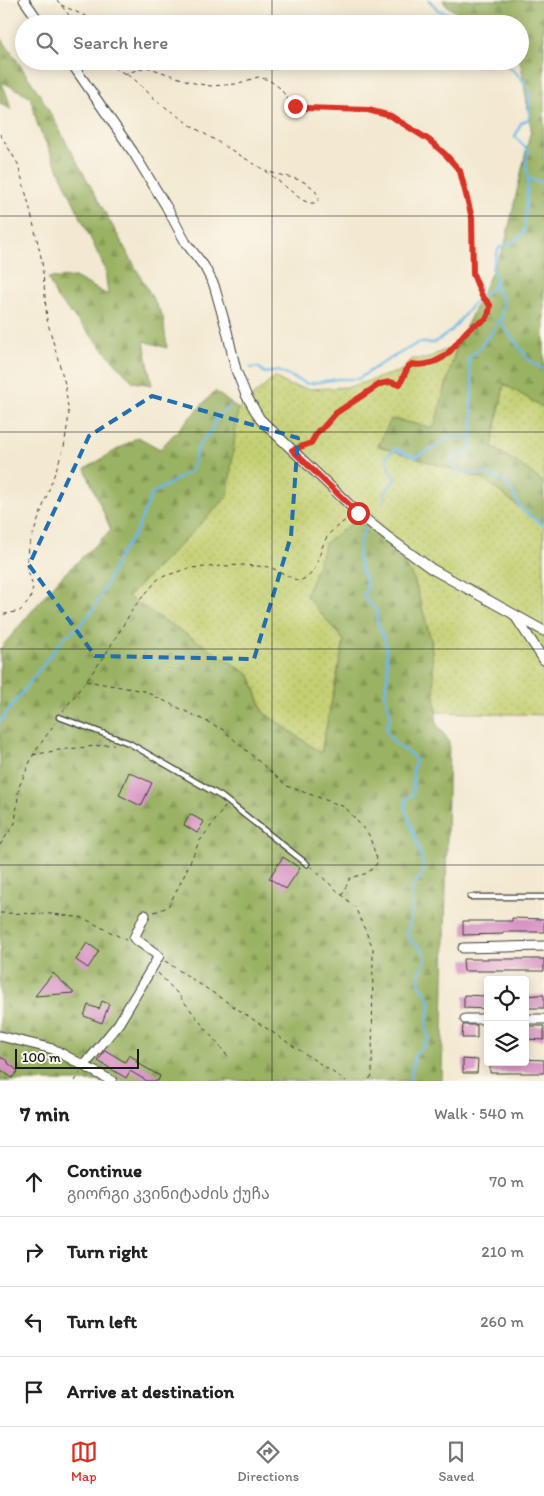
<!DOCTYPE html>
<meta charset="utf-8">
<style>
body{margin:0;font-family:Itim,"Noto Sans Georgian",sans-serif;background:#f6f6f6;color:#222}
.controls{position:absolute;right:15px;bottom:15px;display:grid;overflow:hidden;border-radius:5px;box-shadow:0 2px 12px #0003}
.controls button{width:45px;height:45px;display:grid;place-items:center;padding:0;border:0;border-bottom:1px solid #e0e0e0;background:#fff;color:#222;font:25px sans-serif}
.scale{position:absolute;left:15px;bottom:12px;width:124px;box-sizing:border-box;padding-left:5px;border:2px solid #1c1c1c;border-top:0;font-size:14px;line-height:18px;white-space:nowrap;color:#1c1c1c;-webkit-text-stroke:4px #fbf7ec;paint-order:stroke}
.stop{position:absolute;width:15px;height:15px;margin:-11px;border:4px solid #d93025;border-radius:50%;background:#fff}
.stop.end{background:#d93025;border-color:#fff;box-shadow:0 1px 5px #0008}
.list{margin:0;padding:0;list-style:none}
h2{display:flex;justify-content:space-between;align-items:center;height:65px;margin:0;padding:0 20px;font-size:21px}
h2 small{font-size:16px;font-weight:400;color:#767676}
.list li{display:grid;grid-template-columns:32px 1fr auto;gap:15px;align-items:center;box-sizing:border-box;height:70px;padding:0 20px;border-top:1px solid #e0e0e0}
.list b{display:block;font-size:19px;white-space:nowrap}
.list p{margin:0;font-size:16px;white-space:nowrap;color:#767676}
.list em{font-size:16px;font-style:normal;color:#767676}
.icon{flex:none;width:28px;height:28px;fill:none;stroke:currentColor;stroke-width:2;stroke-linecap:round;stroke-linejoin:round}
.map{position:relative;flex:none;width:544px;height:1081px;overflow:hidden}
.search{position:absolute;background:#fff;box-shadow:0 2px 12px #0003;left:15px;right:15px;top:15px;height:55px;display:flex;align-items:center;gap:12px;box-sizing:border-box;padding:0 18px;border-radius:28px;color:#767676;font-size:19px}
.sheet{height:345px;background:#fff}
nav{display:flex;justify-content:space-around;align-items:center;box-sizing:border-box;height:70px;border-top:1px solid #e0e0e0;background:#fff;font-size:14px;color:#767676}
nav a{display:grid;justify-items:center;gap:2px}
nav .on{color:#d93025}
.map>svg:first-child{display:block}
.grass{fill:url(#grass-dots);stroke:#707646}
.forest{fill:url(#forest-firs);stroke:#5b6740}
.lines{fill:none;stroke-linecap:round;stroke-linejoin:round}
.stream{stroke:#6db8e6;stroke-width:2.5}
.building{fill:#d690c2}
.lane-casing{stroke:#3c3b37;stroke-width:7}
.street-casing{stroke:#3c3b37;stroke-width:11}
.path{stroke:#3c3b37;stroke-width:1;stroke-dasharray:4 4;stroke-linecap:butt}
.lane{stroke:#fff;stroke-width:4.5}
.street{stroke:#fff;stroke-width:9}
.route{stroke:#d93025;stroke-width:6}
.marked{fill:none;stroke:#1f6fb2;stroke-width:4;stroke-dasharray:10 6;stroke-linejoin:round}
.grid{fill:none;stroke:#1c1c1c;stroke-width:1;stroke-opacity:0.55}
</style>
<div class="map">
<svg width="544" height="1081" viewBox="0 0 544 1081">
<defs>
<pattern id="grass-dots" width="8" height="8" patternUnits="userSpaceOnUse" patternTransform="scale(1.25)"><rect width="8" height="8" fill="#c3cf71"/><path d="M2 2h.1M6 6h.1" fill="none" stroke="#a7b161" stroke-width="1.8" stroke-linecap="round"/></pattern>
<pattern id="forest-firs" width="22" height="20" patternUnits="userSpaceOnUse" patternTransform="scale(1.25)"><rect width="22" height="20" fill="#9ab263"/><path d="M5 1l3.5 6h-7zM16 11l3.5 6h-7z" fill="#849855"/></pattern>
</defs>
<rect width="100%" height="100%" fill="#fbf7ec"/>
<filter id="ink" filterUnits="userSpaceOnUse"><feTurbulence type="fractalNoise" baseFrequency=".02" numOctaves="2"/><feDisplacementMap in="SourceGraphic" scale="10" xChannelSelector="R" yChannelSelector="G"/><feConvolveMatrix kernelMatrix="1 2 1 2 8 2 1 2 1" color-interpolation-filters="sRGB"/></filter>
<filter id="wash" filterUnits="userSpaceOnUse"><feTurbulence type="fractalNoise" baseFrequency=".0096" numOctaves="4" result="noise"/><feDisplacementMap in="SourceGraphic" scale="20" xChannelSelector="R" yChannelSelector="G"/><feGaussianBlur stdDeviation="1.12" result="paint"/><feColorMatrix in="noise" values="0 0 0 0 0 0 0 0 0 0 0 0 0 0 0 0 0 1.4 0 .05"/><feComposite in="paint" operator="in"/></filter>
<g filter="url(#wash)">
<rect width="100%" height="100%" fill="#f3e9d1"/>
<g class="grass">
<polygon points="457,346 434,428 392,419 378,446 483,479 544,526 544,715 436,712 431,640 414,579 378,527 344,641 321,753 263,712 250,675 127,597 227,496 238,409 275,377 288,385 309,389 349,387 400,371 412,359 426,359 440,352"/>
<polygon points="504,384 544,408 544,483 519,464 492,447"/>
</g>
<g class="forest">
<polygon points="443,0 544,0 544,408 504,384 492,447 519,464 544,483 544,526 483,479 378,446 391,419 434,428 457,346 505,244 531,129 521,64 518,61 520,61 520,24 470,24 445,4"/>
<polygon points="0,36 39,93 163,317 167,348 144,341 152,385 133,382 57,298 48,278 75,277 108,295 105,269 38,126 30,96 2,82 12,110 0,103"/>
<polygon points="215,391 238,409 228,496 128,597 250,675 263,712 321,753 344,641 306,596 326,542 352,523 378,527 414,579 431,640 437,725 449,741 442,1081 0,1081 0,649 58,580 111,530 85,469 138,437 160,449"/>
</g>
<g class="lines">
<g class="stream">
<polyline points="429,0 438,10 457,17 461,24"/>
<path d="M 502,61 C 528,83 532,85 529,119 L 521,123 L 515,137 L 529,151 L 526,160 L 528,179 L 524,233 L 513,242 L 499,248 L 492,268 L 496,277 L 496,289 L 503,299 L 502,316 C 497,321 496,325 493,330 C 487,339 476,353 468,359 L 473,386 L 471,403 L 473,417 L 473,436 L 471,446 L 466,453 L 451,459 L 454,469 L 461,473 L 488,474 L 504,482 L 514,494 L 520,508 L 544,526"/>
<polyline points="528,179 544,183"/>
<polyline points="502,316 502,324 529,360 544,370"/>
<polyline points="251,368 258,367 265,373 278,371 308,384 337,379 358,379 379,365 418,343 434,343 451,331 478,298 490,290 496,282"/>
<polyline points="384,502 386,491 396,479 390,471 386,456 395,449 415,457 433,449 446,439 473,436"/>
<path d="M 365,528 C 353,555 358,561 368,587 L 363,596 L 377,611 L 377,622 L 386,644 L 388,672 L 385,694 L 390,710 L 390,719 L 386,728 C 395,752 404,745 416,760 L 413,770 L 413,794 L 407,798 L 405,807 L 422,859 L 423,874 L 413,886 L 411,903 L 412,913 L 407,934 L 409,938 L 425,953 C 427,965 421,965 419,975 C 417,988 430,992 430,1003 C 431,1017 423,1024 429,1038 L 425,1045 L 415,1055 L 410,1081"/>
<polyline points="0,722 64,637 78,628 95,608 119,557 136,532 152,494 191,471 199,445 212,430 216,417 230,407"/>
</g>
</g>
<g id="blocks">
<g class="building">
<polygon points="129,772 152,783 141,806 119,795"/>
<polygon points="190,814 204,822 197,833 184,825"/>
<polygon points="283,857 300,868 286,889 269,878"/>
<polygon points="512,918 544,919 544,932 503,932 503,934 463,935 463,921 512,921"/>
<polygon points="87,943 99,951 88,968 76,960"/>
<polygon points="463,959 544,959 544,971 464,971"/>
<polygon points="53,973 74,993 35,996"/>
<polygon points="464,995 488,996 488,1009 464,1008"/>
<polygon points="538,995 544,995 544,1008 525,1008 525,996"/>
<polygon points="102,1001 109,1004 102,1023 84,1016 88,1005 99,1009"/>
<polygon points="463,1025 477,1025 477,1038 462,1038"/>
<polygon points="525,1026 544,1026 544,1040 525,1039"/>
<polygon points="105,1050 125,1062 129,1055 137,1060 136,1062 160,1076 158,1081 147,1081 130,1071 126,1078 98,1061"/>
<polygon points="0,1057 8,1061 8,1063 18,1071 12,1078 0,1069"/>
<polygon points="463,1059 478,1060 477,1073 463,1073"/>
<polygon points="525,1059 544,1060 544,1073 490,1073 490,1062 525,1062"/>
</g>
</g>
</g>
<g filter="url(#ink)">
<use href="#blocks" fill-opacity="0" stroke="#3c3b37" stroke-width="1"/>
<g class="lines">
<defs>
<g id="lane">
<polyline points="59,717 129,743 222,797 307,864"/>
<polyline points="470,897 544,897"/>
</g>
<g id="street">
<polyline points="24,0 41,24"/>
<polyline points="70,61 133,152 166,206 186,243 204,266 214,285 227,331 236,370 246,395 260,419 358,513 389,538 432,569 544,631"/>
<polyline points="515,616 544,660"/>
<polyline points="463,948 544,946"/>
<polyline points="465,1019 488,1019"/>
<polyline points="525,1019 544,1019"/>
<polyline points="0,1036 53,1049 112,1081"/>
<polyline points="84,1066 119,1023 159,956 134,938 145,915"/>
</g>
</defs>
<use href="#lane" class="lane-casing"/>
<use href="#street" class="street-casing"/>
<g class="path">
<polyline points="57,0 76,24"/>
<path d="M 61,5 C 71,9 81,15 92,18 C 103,21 112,14 124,24"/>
<path d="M 109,61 L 115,68 L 134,79 L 157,101 L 190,125 L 266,171 L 302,200 L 310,203 L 316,203 L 319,199 C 313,177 285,178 266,171"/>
<polyline points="144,61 147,67"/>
<path d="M 124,74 L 147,67 L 194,83 L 211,86 L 236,84 L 258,77 L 269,80 L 280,88 L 287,98 L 295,106 L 304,107 L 368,110 L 391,117 L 429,140 L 447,155 L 460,171 L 472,218 L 473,274 L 482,296 L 490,305 C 488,326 481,318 469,329 C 462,335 457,344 451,350 C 442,361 425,367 412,364 L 408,367 L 400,383 L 397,384 L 391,382 L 380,384 L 336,413 L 322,429 L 318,431 L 311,443 L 302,446"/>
<polyline points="0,134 18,164 29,205 42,261 47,320 65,384 69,415 64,447 29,546 27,567 33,587 30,600 20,611 0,615"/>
<polyline points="86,681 144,691 222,729 287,786 345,807 369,835 378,862 368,873 350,878 342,895"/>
<path d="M 63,711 L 104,657 L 134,607 L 159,578 L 189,568 L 242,565 L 270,567 L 298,581 C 322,575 316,551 329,534 C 334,528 344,521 351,517"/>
<polyline points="33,755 59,750 114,744"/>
<polyline points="0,845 15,823 19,787 33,755 55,723"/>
<polyline points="311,867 355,907 373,948 372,1076 367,1081"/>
<polyline points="154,912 168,907 184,876 199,842 225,807"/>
<polyline points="0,913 53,914 83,918 126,940"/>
<polyline points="165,961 346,1081"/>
<polyline points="158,973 177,993 229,1058"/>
<polyline points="75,1081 80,1073"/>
</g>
<use href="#lane" class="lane"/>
<use href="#street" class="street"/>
</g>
</g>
<g class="lines" filter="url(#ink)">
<path class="route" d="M 295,106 L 304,108 L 368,110 L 391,116 L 429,140 L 446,155 L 460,171 L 472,218 L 473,274 L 482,296 L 490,305 C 488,327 481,318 469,329 C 462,335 457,344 451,350 C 442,361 425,367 412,364 L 408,367 L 400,384 L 397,384 L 390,382 L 380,384 L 336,413 L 322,429 L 318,431 L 311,443 L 292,450 L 358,513"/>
</g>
<path class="marked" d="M 152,396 L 298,438 L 291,536 L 254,659 L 95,656 L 29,565 L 89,436 Z"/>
<path class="grid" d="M 272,0 L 272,24M 272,61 L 272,1081M 0,216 L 544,216M 0,432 L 544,432M 0,649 L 544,649M 0,865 L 544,865"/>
</svg>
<div class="controls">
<button><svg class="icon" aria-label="locate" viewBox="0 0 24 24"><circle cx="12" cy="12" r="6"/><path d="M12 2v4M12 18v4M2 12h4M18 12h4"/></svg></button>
<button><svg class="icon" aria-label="layers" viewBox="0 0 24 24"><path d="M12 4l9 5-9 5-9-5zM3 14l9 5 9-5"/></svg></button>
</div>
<div class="scale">100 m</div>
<div class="stop" style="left:358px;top:513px"></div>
<div class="stop end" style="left:295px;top:106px"></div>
<div class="search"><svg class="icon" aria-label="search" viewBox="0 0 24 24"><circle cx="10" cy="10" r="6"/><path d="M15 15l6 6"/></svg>Search here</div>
</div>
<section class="sheet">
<h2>7 min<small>Walk · 540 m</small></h2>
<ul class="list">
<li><svg class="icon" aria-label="ahead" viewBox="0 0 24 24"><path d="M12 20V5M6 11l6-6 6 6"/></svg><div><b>Continue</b><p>გიორგი კვინიტაძის ქუჩა</p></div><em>70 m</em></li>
<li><svg class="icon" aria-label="right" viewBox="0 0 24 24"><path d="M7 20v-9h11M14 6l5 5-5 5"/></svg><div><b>Turn right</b></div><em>210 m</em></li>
<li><svg class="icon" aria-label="left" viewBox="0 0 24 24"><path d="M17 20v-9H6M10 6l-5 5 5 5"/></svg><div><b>Turn left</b></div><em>260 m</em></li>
<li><svg class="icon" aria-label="arrive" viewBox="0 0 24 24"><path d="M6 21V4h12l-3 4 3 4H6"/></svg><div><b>Arrive at destination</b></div></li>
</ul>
</section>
<nav>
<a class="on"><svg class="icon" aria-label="map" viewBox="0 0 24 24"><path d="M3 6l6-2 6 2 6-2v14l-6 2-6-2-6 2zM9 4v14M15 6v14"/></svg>Map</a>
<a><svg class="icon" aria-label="directions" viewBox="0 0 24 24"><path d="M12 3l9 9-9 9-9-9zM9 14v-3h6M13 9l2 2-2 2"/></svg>Directions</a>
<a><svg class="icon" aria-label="saved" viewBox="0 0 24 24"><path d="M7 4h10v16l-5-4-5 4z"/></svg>Saved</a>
</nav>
